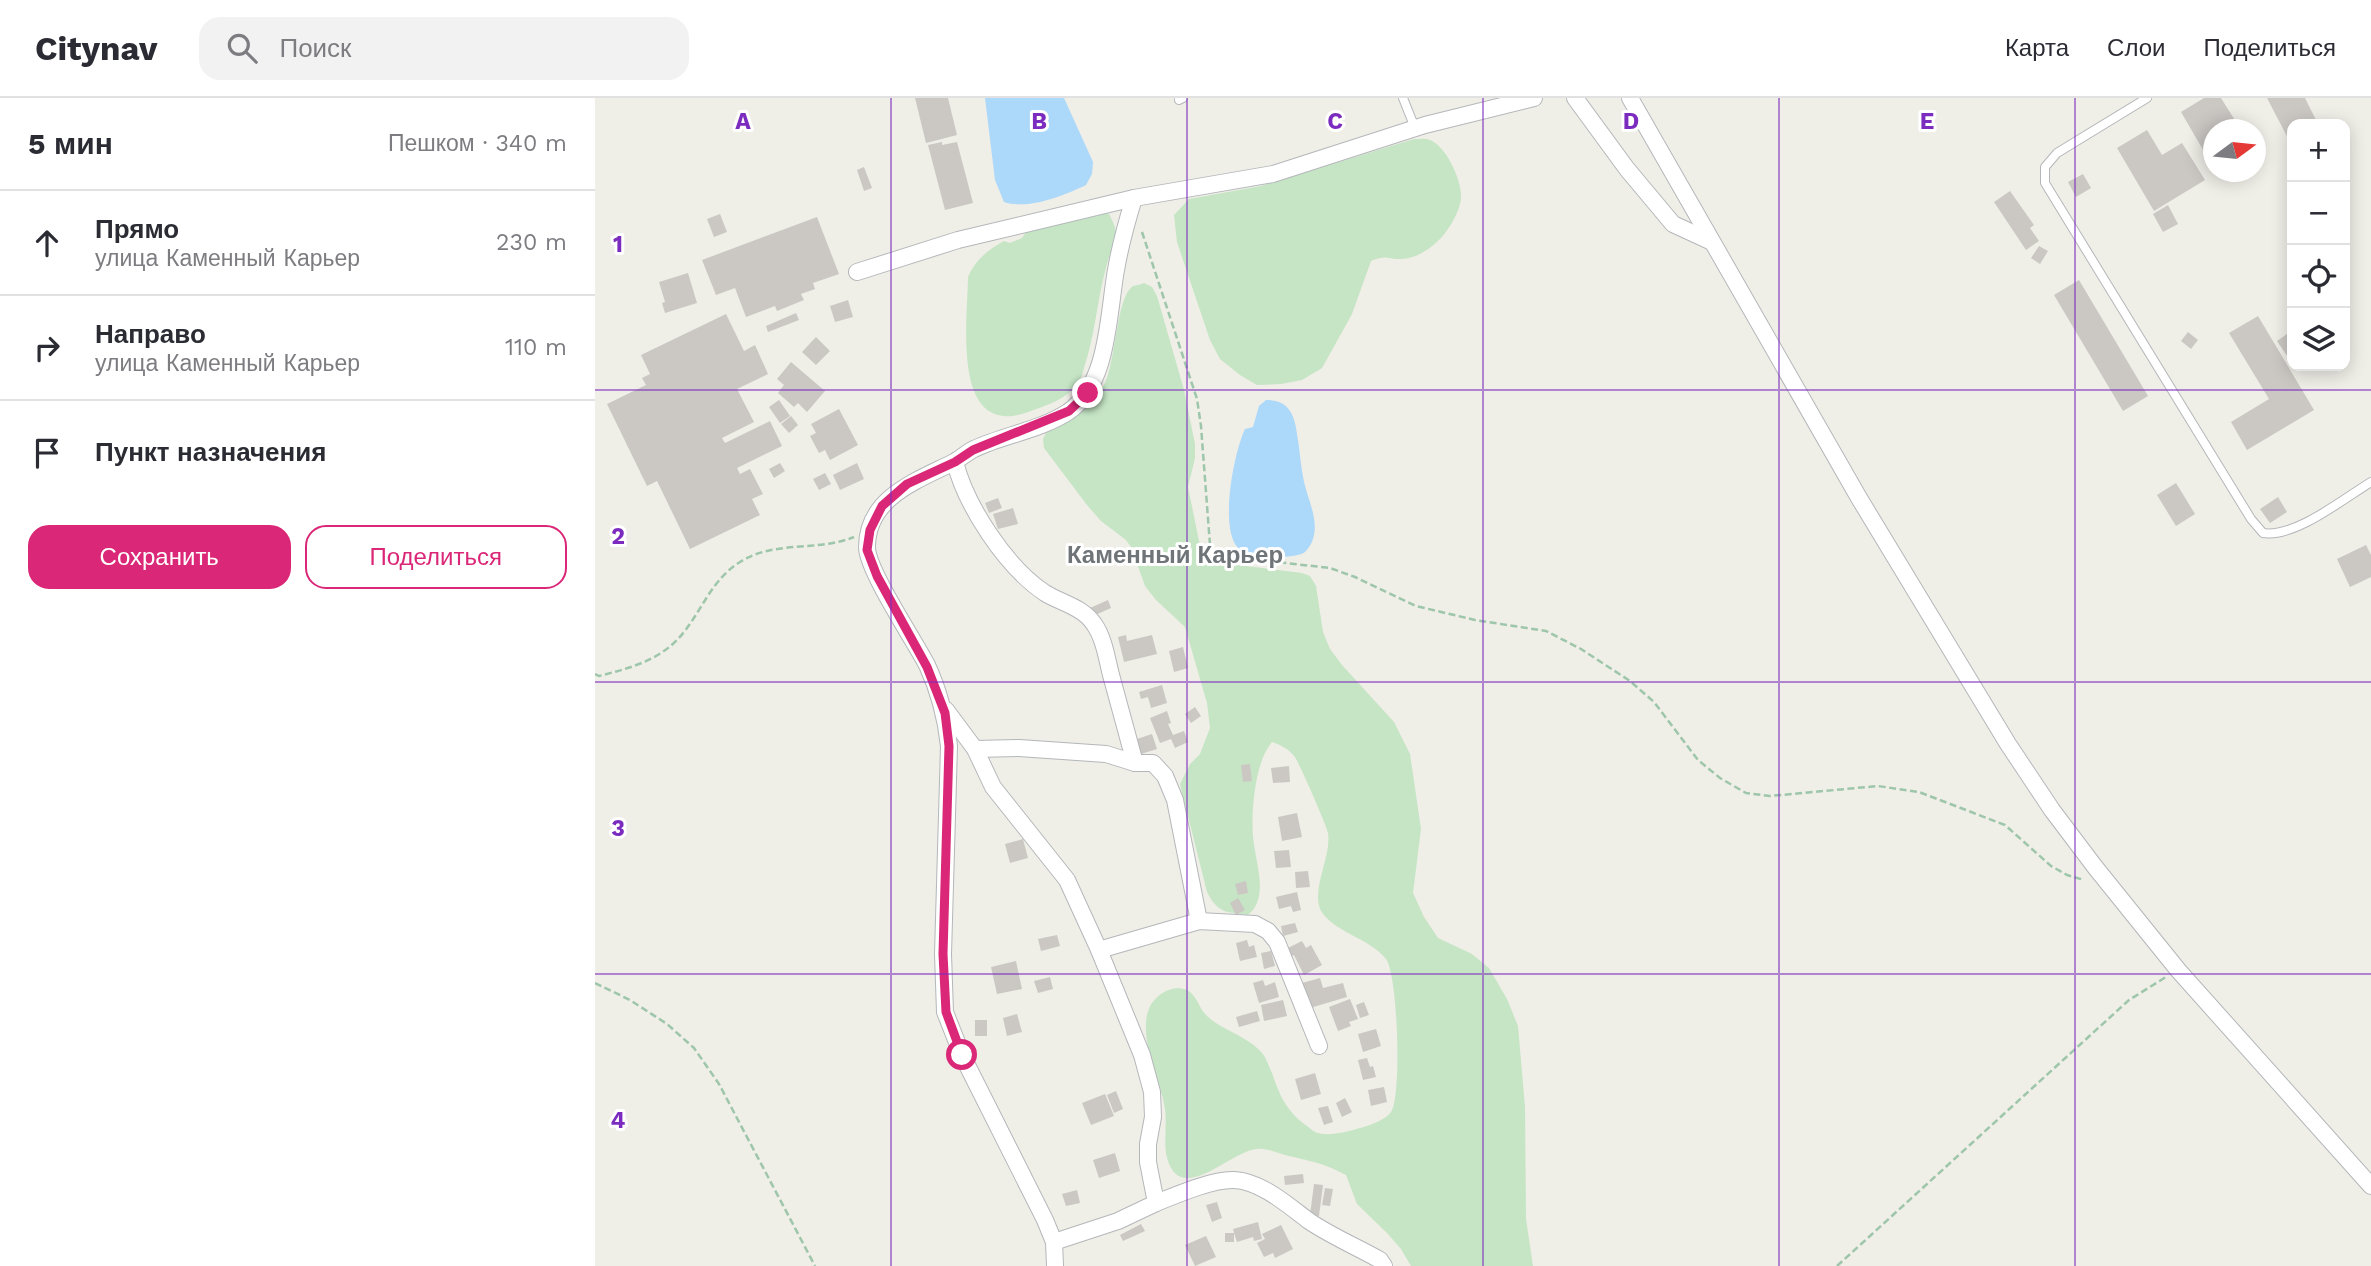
<!DOCTYPE html>
<html lang="ru">
<meta charset="utf-8">
<style>
body{margin:0;font-family:"Work Sans",sans-serif;background:#f2f2f3;color:#2b2b33}
.controls{position:absolute;right:21px;top:21px;display:grid;overflow:hidden;border-radius:14px;box-shadow:0 4px 18px #0003}
.controls button{width:63px;height:63px;display:grid;place-items:center;padding:0;border:0;border-bottom:2px solid #e1e1e2;background:#fff;color:#2b2b33;font:35px sans-serif}
.compass{position:absolute;left:1608px;top:21px;width:63px;height:63px;border-radius:50%;background:#fff;box-shadow:0 4px 18px #0003;rotate:75deg}
.stop{position:absolute;width:21px;height:21px;margin:-16px;border:5px solid #db2777;border-radius:50%;background:#fff}
.stop.end{background:#db2777;border-color:#fff;box-shadow:0 2px 7px #0008}
.list{margin:0;padding:0;list-style:none}
h2{display:flex;justify-content:space-between;align-items:center;height:91px;margin:0;padding:0 28px;font-size:30px}
h2 small{font-size:23px;font-weight:400;color:#7c7c81}
.list li{display:grid;grid-template-columns:46px 1fr auto;gap:21px;align-items:center;box-sizing:border-box;height:105px;padding:0 28px;border-top:2px solid #e1e1e2}
.list b{display:block;font-size:26px;white-space:nowrap}
.list p{margin:0;font-size:23px;white-space:nowrap;color:#7c7c81}
.list em{font-size:23px;font-style:normal;color:#7c7c81}
.actions{display:flex;gap:14px;padding:21px 28px}
.actions a{flex:1;padding:16px 0;border:2px solid #db2777;border-radius:21px;text-align:center;font-size:24px;color:#db2777}
.actions .main{background:#db2777;color:#fff}
.icon{flex:none;width:38px;height:38px;fill:none;stroke:currentColor;stroke-width:2;stroke-linecap:round;stroke-linejoin:round}
.map{position:relative;flex:none;width:1776px;height:1168px;overflow:hidden}
header{display:flex;align-items:center;gap:42px;box-sizing:border-box;height:98px;padding:0 35px;background:#fff;border-bottom:2px solid #e1e1e2}
header strong{font-size:33px}
nav{display:flex;gap:38px;margin-inline-start:auto;font-size:24px}
.search{width:490px;height:63px;background:#f2f2f3;display:flex;align-items:center;gap:18px;box-sizing:border-box;padding:0 24px;border-radius:21px;color:#7c7c81;font-size:26px}
main{display:flex}
aside{flex:1;background:#fff}
.map>svg:first-child{display:block}
.green{fill:#c5e5c5}
.water{fill:#acd8fa}
.building{fill:#cbc8c4}
.lines{fill:none;stroke-linecap:round;stroke-linejoin:round}
.service-casing{stroke:#b4b7ba;stroke-width:10}
.minor-casing{stroke:#b4b7ba;stroke-width:18}
.path{stroke:#9ec6aa;stroke-width:2.5;stroke-dasharray:7 3.5;stroke-linecap:butt}
.service{stroke:#fff;stroke-width:8}
.minor{stroke:#fff;stroke-width:16}
.route{stroke:#db2777;stroke-width:9}
.grid{fill:none;stroke:#7b2cbf;stroke-width:2;stroke-opacity:0.55}
.labels{text-anchor:middle;stroke-width:6;stroke-linejoin:round;paint-order:stroke}
.district-label{font-size:24px;font-weight:bold;fill:#6f7478;stroke:#fff}
.grid-label{font-size:23px;text-anchor:middle;font-weight:bold;fill:#7b2cbf;stroke:#fff;stroke-width:6;stroke-linejoin:round;paint-order:stroke}
</style>
<header>
<strong>Citynav</strong>
<div class="search"><svg class="icon" aria-label="search" viewBox="0 0 24 24"><circle cx="10" cy="10" r="6"/><path d="M15 15l6 6"/></svg>Поиск</div>
<nav><a>Карта</a><a>Слои</a><a>Поделиться</a></nav>
</header>
<main>
<aside>
<h2>5 мин<small>Пешком · 340 m</small></h2>
<ul class="list">
<li><svg class="icon" aria-label="ahead" viewBox="0 0 24 24"><path d="M12 20V5M6 11l6-6 6 6"/></svg><div><b>Прямо</b><p>улица Каменный Карьер</p></div><em>230 m</em></li>
<li><svg class="icon" aria-label="right" viewBox="0 0 24 24"><path d="M7 20v-9h11M14 6l5 5-5 5"/></svg><div><b>Направо</b><p>улица Каменный Карьер</p></div><em>110 m</em></li>
<li><svg class="icon" aria-label="arrive" viewBox="0 0 24 24"><path d="M6 21V4h12l-3 4 3 4H6"/></svg><div><b>Пункт назначения</b></div></li>
</ul>
<div class="actions"><a class="main">Сохранить</a><a>Поделиться</a></div>
</aside>
<div class="map">
<svg width="1776" height="1168" viewBox="0 0 1776 1168">
<rect width="100%" height="100%" fill="#efeee7"/>
<g class="green">
<path d="M 819,41 C 824,41 831,40 835,42 C 851,48 866,81 866,97 C 867,110 854,132 845,141 C 835,151 822,160 807,161 C 792,162 793,156 776,163 L 757,216 L 727,270 L 707,282 L 686,286 L 662,287 L 645,277 L 625,261 L 615,242 L 582,144 L 579,117 L 594,101 L 666,88 Z"/>
<path d="M 507,114 L 514,116 C 517,122 521,129 521,136 C 521,146 514,156 512,166 C 503,197 501,229 492,260 C 489,268 488,278 483,285 C 471,302 452,307 433,314 C 355,342 373,220 373,179 C 381,161 393,152 409,143 L 415,145 L 427,140 L 431,134 Z"/>
<path d="M 549,185 L 557,189 L 562,198 L 589,292 L 600,346 L 600,360 L 593,389 L 606,453 L 612,460 L 620,464 L 707,475 L 715,478 L 721,488 L 728,534 L 735,551 L 747,567 L 799,624 L 815,656 L 826,731 L 818,795 L 829,819 L 843,840 L 877,856 L 894,870 L 912,901 L 923,928 L 930,1009 L 931,1121 L 938,1168 L 816,1168 L 806,1151 L 792,1135 L 762,1106 L 751,1077 C 728,1065 719,1064 694,1058 C 683,1056 672,1049 661,1051 C 634,1054 582,1112 571,1055 C 569,1041 572,1025 570,1011 C 566,982 549,954 551,924 C 552,912 556,903 566,896 C 573,891 583,888 592,892 C 602,897 604,911 612,918 C 628,933 653,938 667,955 C 672,961 674,969 677,975 C 684,996 691,1012 709,1026 C 713,1028 718,1034 723,1035 C 736,1039 759,1032 772,1028 C 779,1026 792,1020 796,1014 C 807,999 803,877 791,861 C 774,840 744,836 728,816 C 713,796 737,760 733,735 C 732,728 704,665 700,659 C 694,651 686,647 677,644 C 660,663 656,713 658,739 C 660,763 675,800 653,817 C 630,814 623,815 612,794 L 585,686 L 595,666 L 605,656 L 615,630 L 612,605 L 590,529 L 561,502 L 550,488 L 536,449 L 531,442 L 506,423 L 492,407 L 449,350 L 448,341 L 451,335 C 474,321 495,311 509,287 C 521,266 521,199 538,188 C 539,188 547,186 549,185 Z"/>
</g>
<g class="water">
<path d="M 390,0 L 469,0 L 498,64 L 497,76 L 491,87 C 468,98 433,112 409,104 L 400,82 Z"/>
<path d="M 671,302 C 697,302 700,320 703,342 C 705,356 706,370 709,384 C 713,402 724,422 718,441 C 717,445 713,451 710,454 C 699,462 652,460 643,450 C 624,430 639,354 650,331 L 658,329 L 664,308 Z"/>
</g>
<g class="building">
<polygon points="320,0 353,0 362,37 331,45"/>
<polygon points="1609,0 1626,0 1646,32 1618,32 1618,52 1611,57 1586,14"/>
<polygon points="1672,0 1710,0 1721,22 1713,26 1697,26 1697,48"/>
<polygon points="1552,32 1567,57 1587,45 1610,82 1559,113 1522,50"/>
<polygon points="347,44 347,47 362,44 378,105 350,112 333,47"/>
<polygon points="269,69 277,90 269,93 262,72"/>
<polygon points="1488,76 1496,90 1481,99 1473,84"/>
<polygon points="1415,93 1439,127 1435,130 1444,143 1431,152 1399,104"/>
<polygon points="1573,107 1583,126 1568,134 1558,116"/>
<polygon points="125,116 132,134 119,139 112,121"/>
<polygon points="222,119 244,176 218,185 220,191 206,196 209,202 182,213 180,208 151,219 140,190 121,197 107,162"/>
<polygon points="1444,148 1453,153 1445,166 1436,160"/>
<polygon points="93,175 102,205 70,215 67,205 70,204 64,184"/>
<polygon points="1484,182 1553,298 1528,313 1459,197"/>
<polygon points="253,202 258,219 240,224 235,208"/>
<polygon points="201,215 204,222 173,234 171,228"/>
<polygon points="131,216 149,253 160,247 173,276 142,291 159,324 127,340 130,345 175,323 187,348 142,370 145,376 155,371 168,396 157,401 165,417 95,451 62,383 52,388 12,306 51,287 47,280 55,276 46,257"/>
<polygon points="1663,218 1719,312 1652,352 1636,324 1674,301 1634,235"/>
<polygon points="1696,233 1697,235 1697,265 1682,243"/>
<polygon points="1593,234 1603,242 1596,251 1586,243"/>
<polygon points="221,239 235,253 221,267 207,254"/>
<polygon points="196,264 230,293 212,314 203,305 199,309 183,295 189,287 182,281"/>
<polygon points="184,302 195,318 185,325 174,309"/>
<polygon points="244,311 263,347 235,362 230,352 224,355 215,338 221,335 216,326"/>
<polygon points="196,318 203,327 194,335 186,326"/>
<polygon points="185,365 190,373 179,380 174,371"/>
<polygon points="262,365 269,381 245,392 238,377"/>
<polygon points="230,375 236,386 224,392 218,381"/>
<polygon points="1581,385 1600,416 1581,428 1562,397"/>
<polygon points="1683,399 1692,414 1675,425 1665,411"/>
<polygon points="403,400 407,410 394,415 390,405"/>
<polygon points="418,410 423,426 403,431 398,416"/>
<polygon points="1771,447 1776,457 1776,479 1755,489 1742,461"/>
<polygon points="513,502 516,510 498,518 495,510"/>
<polygon points="531,537 532,543 557,537 562,556 529,564 523,539"/>
<polygon points="588,549 593,570 579,574 574,553"/>
<polygon points="567,587 572,605 556,610 553,599 546,601 544,594"/>
<polygon points="600,609 606,618 596,625 590,616"/>
<polygon points="572,613 576,625 573,626 578,637 589,633 593,644 580,650 576,641 565,645 555,620"/>
<polygon points="557,636 562,651 546,656 542,641"/>
<polygon points="655,666 657,683 648,684 646,667"/>
<polygon points="694,668 695,684 678,685 676,670"/>
<polygon points="702,715 707,739 687,743 683,719"/>
<polygon points="428,741 433,760 415,765 410,746"/>
<polygon points="694,752 696,769 681,770 679,753"/>
<polygon points="713,773 715,789 701,790 700,774"/>
<polygon points="651,783 653,795 643,797 640,786"/>
<polygon points="702,794 706,812 698,814 696,808 684,811 681,799"/>
<polygon points="643,800 650,812 641,817 635,805"/>
<polygon points="700,825 703,834 688,838 686,828"/>
<polygon points="462,837 465,848 446,853 443,841"/>
<polygon points="652,842 654,849 659,847 662,859 645,863 641,845"/>
<polygon points="707,843 711,850 716,847 727,867 709,877 699,857 695,859 691,851"/>
<polygon points="676,853 680,868 669,871 666,855"/>
<polygon points="421,863 427,891 402,896 396,869"/>
<polygon points="455,879 458,891 443,895 439,883"/>
<polygon points="725,880 728,890 748,885 752,899 715,910 707,885"/>
<polygon points="668,882 670,888 680,884 684,899 664,905 658,885"/>
<polygon points="755,901 763,921 754,924 756,928 743,933 734,909"/>
<polygon points="688,902 692,918 669,923 666,907"/>
<polygon points="769,904 774,917 765,920 761,907"/>
<polygon points="662,913 665,923 644,929 641,919"/>
<polygon points="422,916 427,934 412,938 408,920"/>
<rect x="380" y="922" width="12" height="16"/>
<polygon points="781,931 786,948 768,954 763,936"/>
<polygon points="772,960 775,969 778,968 781,979 768,982 763,962"/>
<polygon points="720,975 726,996 706,1002 700,981"/>
<polygon points="789,989 792,1004 776,1008 773,992"/>
<polygon points="521,993 528,1011 519,1015 512,997"/>
<polygon points="510,996 519,1018 496,1027 487,1005"/>
<polygon points="750,1000 757,1014 747,1019 741,1005"/>
<polygon points="733,1008 738,1024 729,1027 723,1010"/>
<polygon points="520,1055 525,1073 504,1080 498,1062"/>
<polygon points="708,1076 709,1085 690,1087 689,1078"/>
<polygon points="719,1086 728,1087 724,1118 715,1117"/>
<polygon points="730,1090 738,1091 735,1108 727,1107"/>
<polygon points="482,1092 485,1105 471,1108 467,1096"/>
<polygon points="622,1104 627,1120 617,1124 611,1107"/>
<polygon points="663,1124 667,1141 659,1143 658,1139 642,1144 639,1135 639,1144 630,1144 630,1135 639,1135 638,1131"/>
<polygon points="546,1126 550,1133 528,1143 525,1137"/>
<polygon points="686,1127 698,1151 680,1160 678,1155 669,1159 662,1145 670,1141 667,1136"/>
<polygon points="611,1138 621,1159 600,1168 590,1147"/>
</g>
<g class="lines">
<defs>
<g id="service">
<polyline points="808,0 820,30"/>
<path d="M 1552,0 L 1462,55 L 1450,69 L 1450,85 L 1656,421 L 1668,435 C 1700,440 1748,401 1776,384"/>
<polyline points="584,2 588,0"/>
</g>
<g id="minor">
<polyline points="980,0 1032,71 1078,126 1117,144"/>
<polyline points="1035,0 1264,400 1413,646 1457,712 1500,769 1583,872 1776,1088"/>
<polyline points="262,174 363,142 539,100 678,76 830,27 939,0"/>
<path d="M 360,364 C 371,408 411,469 450,495 C 466,505 488,509 499,526 C 509,540 512,561 516,577 C 524,606 532,636 540,665"/>
<polyline points="351,612 380,651 398,689 472,782 504,852 547,957 557,994 558,1019 553,1046 553,1064 561,1105 523,1123 459,1144"/>
<polyline points="380,651 424,650 511,656 540,665 558,665 570,678 580,702 604,823"/>
<polyline points="504,852 604,823 660,826 673,833 682,844 724,948"/>
<path d="M 561,1105 C 581,1097 618,1081 639,1082 C 666,1083 694,1108 714,1123 C 736,1138 762,1149 785,1162 L 789,1168"/>
<path d="M 460,1168 L 459,1144 L 450,1122 L 367,957 L 350,914 L 348,856 L 354,648 C 351,620 344,593 332,567 C 319,542 272,472 272,449 C 272,400 321,383 357,365 C 365,361 371,355 379,351 C 409,337 445,332 473,314 C 514,286 513,216 521,172 C 525,148 532,123 539,100"/>
</g>
</defs>
<use href="#service" class="service-casing"/>
<use href="#minor" class="minor-casing"/>
<g class="path">
<polyline points="547,134 602,301 606,328 615,447 619,457 735,470 760,479 821,508 880,522 951,533 986,551 1035,583 1059,604 1103,662 1125,680 1151,695 1175,698 1283,688 1324,694 1410,727 1456,768 1472,777 1489,782"/>
<path d="M 0,576 L 4,578 C 39,569 70,561 92,530 C 109,507 119,480 145,464 C 179,442 222,454 259,439"/>
<polyline points="0,885 35,902 72,926 99,950 124,986 220,1168"/>
<polyline points="1242,1168 1534,902 1571,879"/>
</g>
<use href="#service" class="service"/>
<use href="#minor" class="minor"/>
</g>
<g class="lines">
<polyline class="route" points="367,957 351,914 348,856 354,648 350,615 332,569 282,478 272,452 275,432 287,408 312,386 360,364 378,352 474,313 493,295"/>
</g>
<path class="grid" d="M 296,0 L 296,1168M 592,0 L 592,1168M 888,0 L 888,1168M 1184,0 L 1184,1168M 1480,0 L 1480,1168M 0,292 L 1776,292M 0,584 L 1776,584M 0,876 L 1776,876"/>
<g class="labels">
<g class="district-label">
<text x="580" y="465">Каменный Карьер</text>
</g>
</g>
<g class="grid-label">
<text x="148" y="31">A</text>
<text x="444" y="31">B</text>
<text x="740" y="31">C</text>
<text x="1036" y="31">D</text>
<text x="1332" y="31">E</text>
<text x="23" y="154">1</text>
<text x="23" y="446">2</text>
<text x="23" y="738">3</text>
<text x="23" y="1030">4</text>
</g>
</svg>
<div class="controls">
<button>+</button>
<button>−</button>
<button><svg class="icon" aria-label="locate" viewBox="0 0 24 24"><circle cx="12" cy="12" r="6"/><path d="M12 2v4M12 18v4M2 12h4M18 12h4"/></svg></button>
<button><svg class="icon" aria-label="layers" viewBox="0 0 24 24"><path d="M12 4l9 5-9 5-9-5zM3 14l9 5 9-5"/></svg></button>
</div>
<svg class="compass" viewBox="-18 -18 36 36"><path d="M0-13l5 13h-10z" fill="#e53935"/><path d="M0 13l5-13h-10z" fill="#7c7c81"/></svg>
<div class="stop" style="left:367px;top:957px"></div>
<div class="stop end" style="left:493px;top:295px"></div>
</div>
</main>
